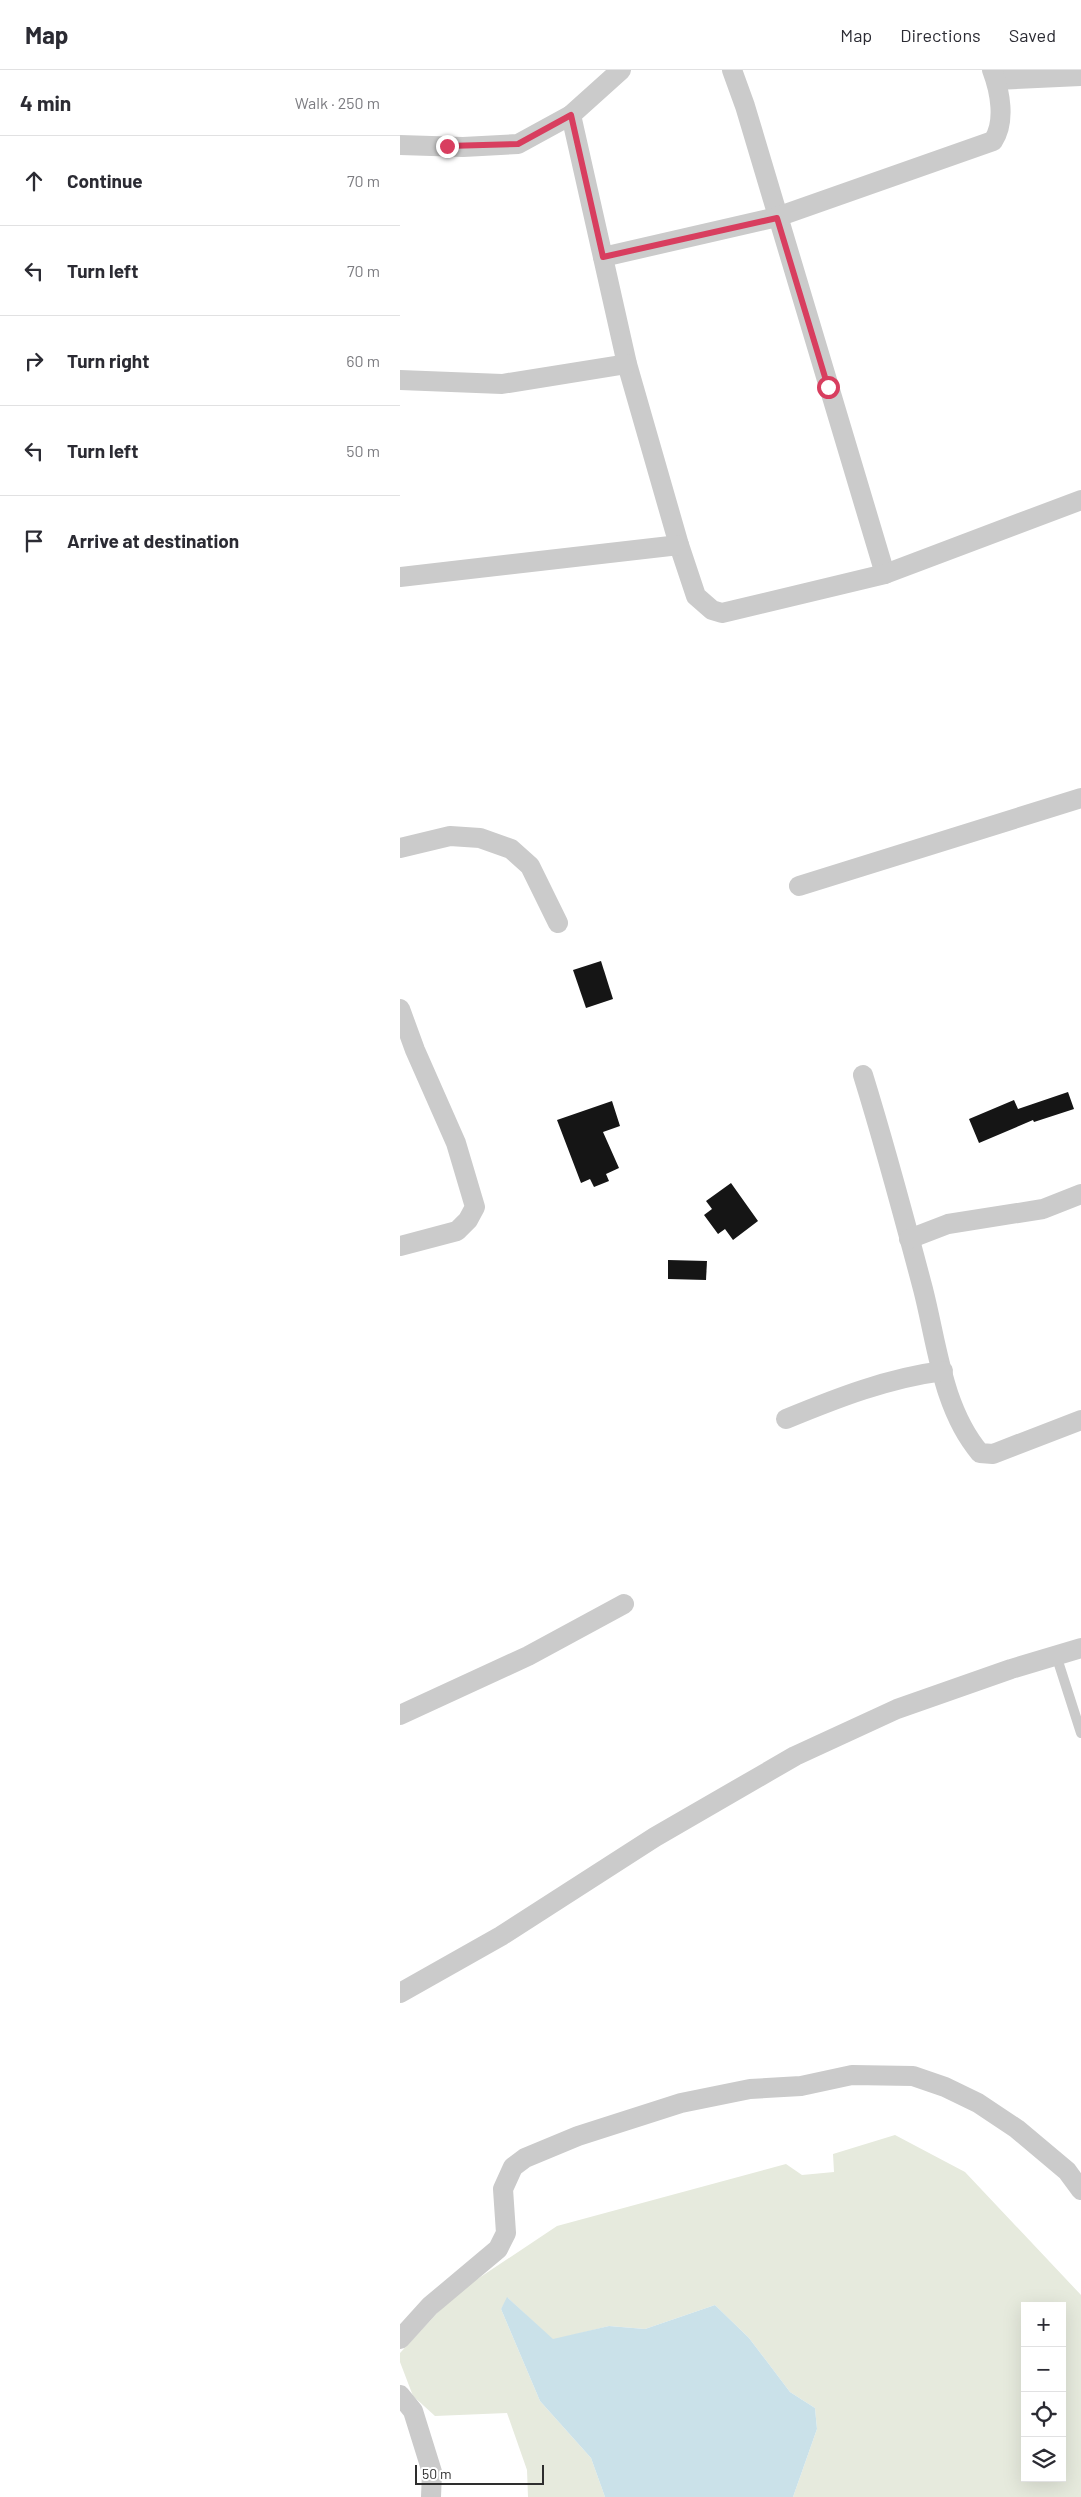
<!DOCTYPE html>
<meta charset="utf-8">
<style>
body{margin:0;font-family:Barlow,sans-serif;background:#f2f2f3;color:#2b2b33}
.controls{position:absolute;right:15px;bottom:15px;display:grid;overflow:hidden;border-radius:0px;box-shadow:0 5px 20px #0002}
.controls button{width:45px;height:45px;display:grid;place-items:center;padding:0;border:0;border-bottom:1px solid #e1e1e2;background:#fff;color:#2b2b33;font:25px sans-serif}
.scale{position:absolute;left:15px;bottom:12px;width:129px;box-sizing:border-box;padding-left:5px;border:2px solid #2e2e2e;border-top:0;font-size:14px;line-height:18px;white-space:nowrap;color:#2e2e2e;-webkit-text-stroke:4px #fff;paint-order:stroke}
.stop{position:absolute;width:15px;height:15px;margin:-11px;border:4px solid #d83e5f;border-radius:50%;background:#fff}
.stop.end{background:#d83e5f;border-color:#fff;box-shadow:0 1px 5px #0008}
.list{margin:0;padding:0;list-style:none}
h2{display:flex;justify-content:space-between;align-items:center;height:65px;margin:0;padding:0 20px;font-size:21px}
h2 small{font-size:16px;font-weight:400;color:#7c7c81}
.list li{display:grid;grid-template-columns:32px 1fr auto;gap:15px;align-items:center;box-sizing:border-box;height:90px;padding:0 20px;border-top:1px solid #e1e1e2}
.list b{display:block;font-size:19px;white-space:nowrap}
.list em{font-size:16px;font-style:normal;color:#7c7c81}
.icon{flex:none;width:28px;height:28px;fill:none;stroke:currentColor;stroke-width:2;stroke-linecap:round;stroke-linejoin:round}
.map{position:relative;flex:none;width:681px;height:2427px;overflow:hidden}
header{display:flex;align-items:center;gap:30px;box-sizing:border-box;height:70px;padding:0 25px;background:#fff;border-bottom:1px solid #e1e1e2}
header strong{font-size:24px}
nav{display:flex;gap:28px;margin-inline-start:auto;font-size:18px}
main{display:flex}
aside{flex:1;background:#fff}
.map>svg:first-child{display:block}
.green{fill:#e6eadd;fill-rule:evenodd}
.water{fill:#cae1e9}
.building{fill:#151515}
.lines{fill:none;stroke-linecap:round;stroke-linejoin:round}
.lane{stroke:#cbcbcb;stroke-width:10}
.street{stroke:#cbcbcb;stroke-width:20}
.route{stroke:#d83e5f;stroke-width:6}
</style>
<header>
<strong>Map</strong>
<nav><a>Map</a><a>Directions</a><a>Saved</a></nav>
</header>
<main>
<aside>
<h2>4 min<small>Walk · 250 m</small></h2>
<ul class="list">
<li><svg class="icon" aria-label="ahead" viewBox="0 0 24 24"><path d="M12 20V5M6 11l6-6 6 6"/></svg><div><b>Continue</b></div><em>70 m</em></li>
<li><svg class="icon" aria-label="left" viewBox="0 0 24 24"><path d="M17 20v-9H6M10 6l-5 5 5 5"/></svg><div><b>Turn left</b></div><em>70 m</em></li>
<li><svg class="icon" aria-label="right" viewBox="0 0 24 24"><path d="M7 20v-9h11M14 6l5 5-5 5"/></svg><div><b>Turn right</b></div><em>60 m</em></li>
<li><svg class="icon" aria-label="left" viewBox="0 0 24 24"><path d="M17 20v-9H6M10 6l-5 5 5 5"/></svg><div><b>Turn left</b></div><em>50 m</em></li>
<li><svg class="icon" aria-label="arrive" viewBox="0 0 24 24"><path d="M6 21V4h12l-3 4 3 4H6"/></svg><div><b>Arrive at destination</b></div></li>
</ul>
</aside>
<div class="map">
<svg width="681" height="2427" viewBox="0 0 681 2427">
<rect width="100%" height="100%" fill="#fff"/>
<path class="green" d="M 495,2065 L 565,2102 L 681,2225 L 681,2427 L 393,2427 L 417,2359 L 415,2338 L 390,2322 L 349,2268 L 315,2235 L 245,2259 L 209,2256 L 153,2270 L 108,2228 L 101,2239 L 140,2331 L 191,2388 L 205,2427 L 128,2427 L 127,2400 L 107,2343 L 35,2346 L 13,2326 L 0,2292 L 0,2283 L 55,2224 L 157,2156 L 386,2094 L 402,2105 L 434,2102 L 433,2084 ZM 625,2236 L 662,2236 L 662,2408 L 625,2408 Z"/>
<polygon class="water" points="107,2227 153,2269 209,2256 245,2259 315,2235 349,2268 390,2322 415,2338 417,2359 393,2427 205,2427 191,2388 140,2331 101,2239"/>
<g class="building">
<polygon points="201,891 213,929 186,938 173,900"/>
<polygon points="668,1022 674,1039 634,1052 633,1050 579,1073 569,1049 614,1030 618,1039"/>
<polygon points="212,1031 220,1056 203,1062 219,1098 206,1104 209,1111 194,1117 190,1109 181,1113 157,1050"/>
<polygon points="331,1113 358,1151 333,1170 325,1159 318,1164 304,1145 312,1139 306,1131"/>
<polygon points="268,1190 307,1191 306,1210 268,1209"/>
</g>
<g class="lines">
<polyline class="lane" points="656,1585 681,1663"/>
<g class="street">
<polyline points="332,0 345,36 485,504"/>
<polyline points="596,10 681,6"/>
<polyline points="171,45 227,294 279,475 296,526 312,540 322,543 485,504 681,430"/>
<polyline points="0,75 63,77 118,74 171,45 221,0"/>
<path d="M 203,187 L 377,147 L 593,71 C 606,52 600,21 592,0"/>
<polyline points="0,310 102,314 227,294"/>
<polyline points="0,507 279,475"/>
<polyline points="0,778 50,766 80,768 111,779 130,796 158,853"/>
<polyline points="399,816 681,728"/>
<polyline points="0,939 15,980 56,1073 75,1137 68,1150 57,1161 0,1176"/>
<path d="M 463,1005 C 485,1076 504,1147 523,1219 C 537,1273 542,1338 580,1383 L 593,1384 L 681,1350"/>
<polyline points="509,1169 548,1154 643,1139 681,1124"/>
<path d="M 386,1349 C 437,1328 488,1308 543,1301"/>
<polyline points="0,1645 128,1586 224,1534"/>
<polyline points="0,1923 101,1866 255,1767 395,1686 497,1639 611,1599 681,1578"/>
<polyline points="0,2269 30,2236 98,2179 106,2163 103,2119 113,2097 125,2088 178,2066 281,2033 350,2019 401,2016 452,2005 513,2006 545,2017 578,2033 617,2059 667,2101 681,2120"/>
<polyline points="0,2325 13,2341 32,2402 31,2427"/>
</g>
</g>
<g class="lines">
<polyline class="route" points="47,76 118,74 171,45 203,187 377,148 428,317"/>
</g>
</svg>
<div class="controls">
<button>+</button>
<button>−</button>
<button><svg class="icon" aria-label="locate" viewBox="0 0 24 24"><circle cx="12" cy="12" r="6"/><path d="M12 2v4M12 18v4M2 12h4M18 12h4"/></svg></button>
<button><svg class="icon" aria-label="layers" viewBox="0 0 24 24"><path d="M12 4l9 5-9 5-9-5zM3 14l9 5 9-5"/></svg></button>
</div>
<div class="scale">50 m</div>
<div class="stop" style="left:428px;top:317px"></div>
<div class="stop end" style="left:47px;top:76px"></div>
</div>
</main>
